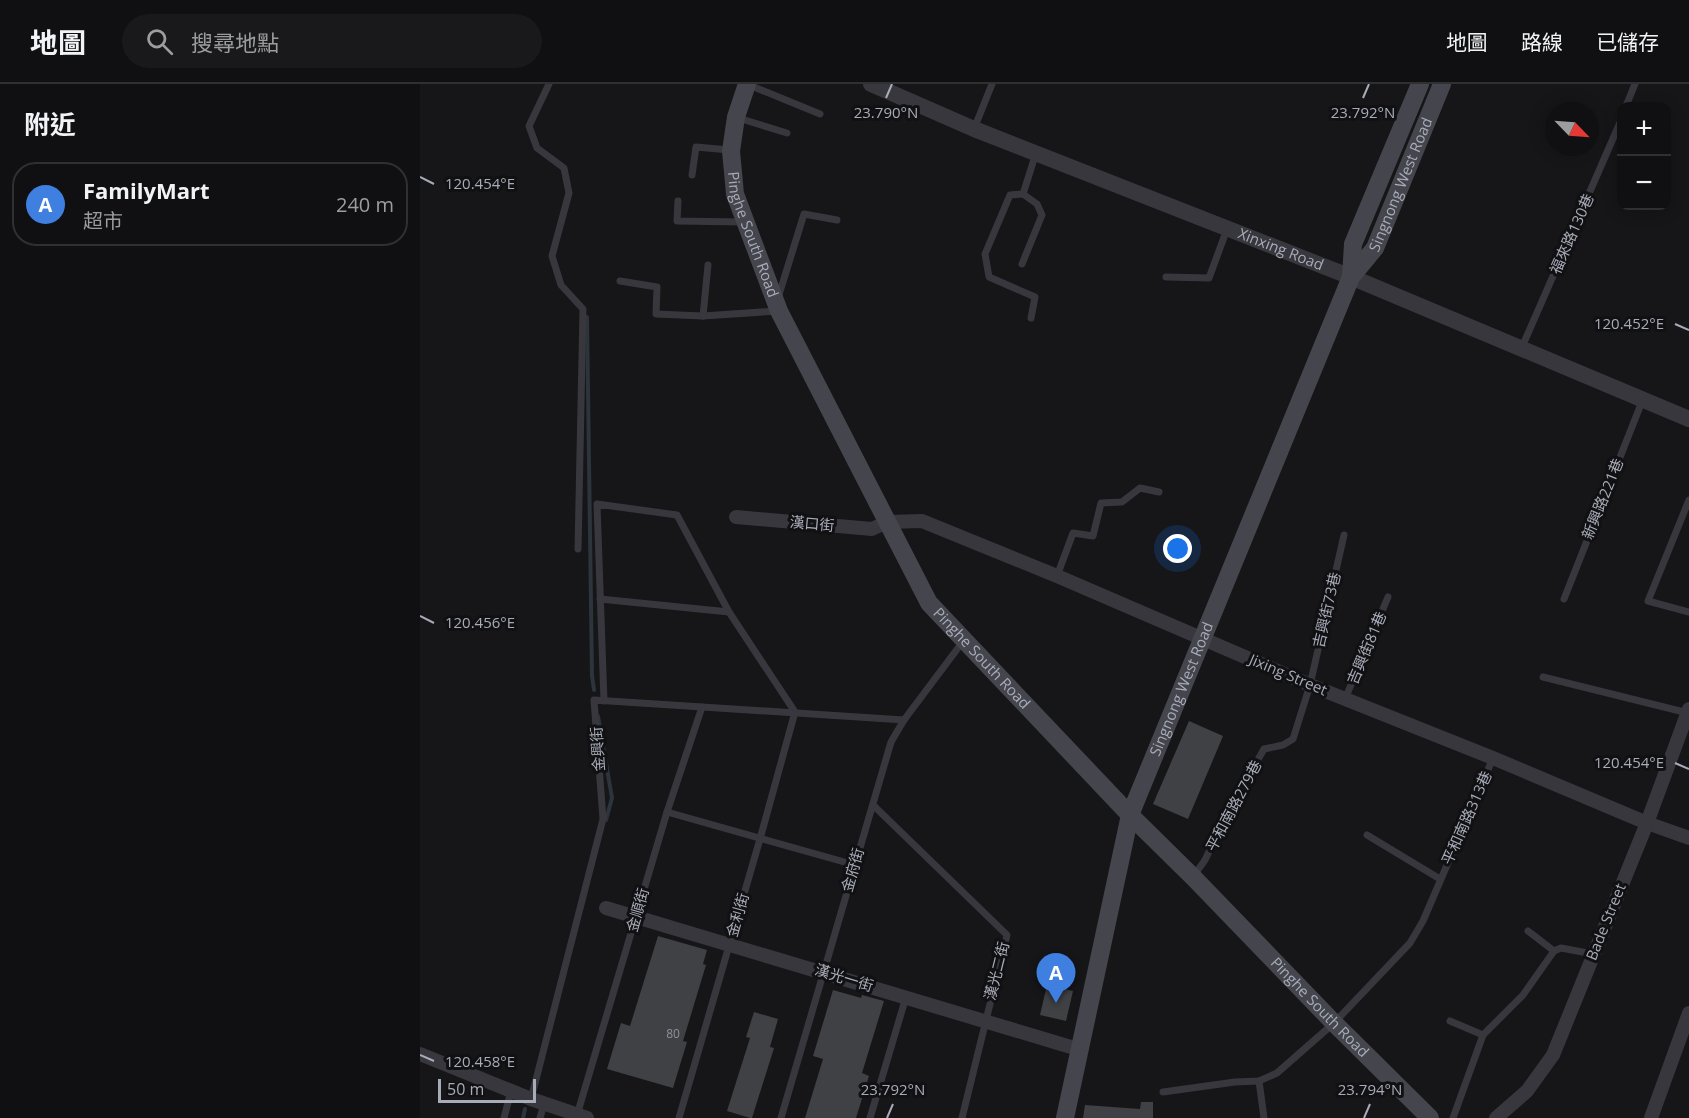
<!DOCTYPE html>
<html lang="zh-TW">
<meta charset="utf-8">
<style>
body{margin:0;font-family:"Open Sans","Noto Sans TC",sans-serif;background:#19191b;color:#f1f3f6}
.controls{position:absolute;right:18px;top:18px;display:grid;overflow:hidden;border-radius:12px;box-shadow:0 3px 15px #0003}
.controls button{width:54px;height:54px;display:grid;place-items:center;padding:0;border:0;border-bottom:2px solid #303032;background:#101012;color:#f1f3f6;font:30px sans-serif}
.compass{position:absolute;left:1125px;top:18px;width:54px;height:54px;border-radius:50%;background:#101012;box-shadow:0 3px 15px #0003;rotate:115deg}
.scale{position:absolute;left:18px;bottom:15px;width:98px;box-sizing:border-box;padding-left:6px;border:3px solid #a8acb8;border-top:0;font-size:16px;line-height:21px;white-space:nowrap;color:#a8acb8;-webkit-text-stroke:4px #111113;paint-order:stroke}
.you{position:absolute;left:758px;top:465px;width:21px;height:21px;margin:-15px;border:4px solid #fff;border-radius:50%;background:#1a73e8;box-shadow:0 0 0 9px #1a73e833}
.badge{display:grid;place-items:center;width:39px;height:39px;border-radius:50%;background:#f1b834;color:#fff;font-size:20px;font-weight:700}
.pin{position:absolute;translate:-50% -50px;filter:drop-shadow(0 2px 3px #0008)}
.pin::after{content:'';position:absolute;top:32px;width:21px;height:18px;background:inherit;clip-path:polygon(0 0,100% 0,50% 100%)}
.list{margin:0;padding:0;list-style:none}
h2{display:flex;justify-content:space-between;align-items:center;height:78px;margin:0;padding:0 24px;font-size:26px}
h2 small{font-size:20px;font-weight:400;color:#9c9d9f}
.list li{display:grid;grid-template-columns:39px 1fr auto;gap:18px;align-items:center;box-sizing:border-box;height:84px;margin:0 12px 12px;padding:0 12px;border:2px solid #303032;border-radius:24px}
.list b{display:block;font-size:22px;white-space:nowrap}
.list p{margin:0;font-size:20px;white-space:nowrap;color:#9c9d9f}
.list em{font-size:20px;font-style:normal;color:#9c9d9f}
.icon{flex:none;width:33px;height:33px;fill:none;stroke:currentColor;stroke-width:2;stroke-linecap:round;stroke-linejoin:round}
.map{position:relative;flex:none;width:1269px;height:1034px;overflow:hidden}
header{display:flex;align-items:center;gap:36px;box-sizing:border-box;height:84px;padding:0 30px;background:#101012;border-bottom:2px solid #303032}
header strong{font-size:28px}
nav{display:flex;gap:33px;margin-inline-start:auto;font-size:21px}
.search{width:420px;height:54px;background:#19191b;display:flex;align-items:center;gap:15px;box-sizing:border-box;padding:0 21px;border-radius:33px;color:#9c9d9f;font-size:22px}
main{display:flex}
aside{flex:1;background:#101012}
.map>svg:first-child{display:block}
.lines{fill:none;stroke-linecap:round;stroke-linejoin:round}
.stream{stroke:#2c343c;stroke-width:4}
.building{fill:#404145}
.service{stroke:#37373d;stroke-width:7}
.minor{stroke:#37373d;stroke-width:14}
.tertiary{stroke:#37373d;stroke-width:16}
.secondary{stroke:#45464d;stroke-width:18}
.ticks{fill:none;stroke:#a8acb8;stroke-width:2}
.labels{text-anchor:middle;stroke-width:6;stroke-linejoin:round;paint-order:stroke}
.number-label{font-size:12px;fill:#8e919b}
.street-label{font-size:15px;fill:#a8acb8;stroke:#111113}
.ticks-label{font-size:15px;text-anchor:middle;fill:#a8acb8;stroke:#111113;stroke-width:6;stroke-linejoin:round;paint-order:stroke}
</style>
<header>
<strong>地圖</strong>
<div class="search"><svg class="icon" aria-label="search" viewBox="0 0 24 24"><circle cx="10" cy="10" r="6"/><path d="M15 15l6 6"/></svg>搜尋地點</div>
<nav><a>地圖</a><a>路線</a><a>已儲存</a></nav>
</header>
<main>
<aside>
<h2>附近<small></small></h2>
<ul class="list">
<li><span class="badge" style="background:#3f7fe0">A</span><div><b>FamilyMart</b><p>超市</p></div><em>240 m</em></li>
</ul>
</aside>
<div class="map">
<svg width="1269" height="1034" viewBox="0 0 1269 1034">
<rect width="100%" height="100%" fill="#161618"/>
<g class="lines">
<g class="stream">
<polyline points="167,233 172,592 174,606"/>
<polyline points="178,632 192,714 186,736"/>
<polyline points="103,1034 105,1025"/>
</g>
</g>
<g class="building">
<polygon points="769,637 803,652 768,735 733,720"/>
<polygon points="238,852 287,866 283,880 286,881 263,957 267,958 253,1004 187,985 201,939 210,942"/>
<polygon points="627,901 653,907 646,937 620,931"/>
<polygon points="413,906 441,914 442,911 464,917 442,989 449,992 436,1034 385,1034 403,975 393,972"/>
<polygon points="334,928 358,935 350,963 354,964 332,1034 330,1034 307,1027 330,954 326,953"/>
<polygon points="721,1018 733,1018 733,1034 663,1034 665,1021 720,1025"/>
</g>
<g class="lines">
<g class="service">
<polyline points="129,0 109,42 117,64 144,84 149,109 132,172 141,201 163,225 158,465"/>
<polyline points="329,1 400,30"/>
<polyline points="1206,22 1215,0"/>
<polyline points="318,34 367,49"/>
<polyline points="554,45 572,0"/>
<polyline points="272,91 276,63 309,66"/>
<polyline points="603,110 616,69"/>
<polyline points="258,117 257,137 323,138"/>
<polyline points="602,180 622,131 617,120 603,110 590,111 565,170 569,193 615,213 611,234"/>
<polyline points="746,193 789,194 807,145"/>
<polyline points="200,197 237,203 236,230 283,232 357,227"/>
<polyline points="358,214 384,130 417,136"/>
<polyline points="283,232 288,181"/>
<polyline points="1102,263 1202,34"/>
<polyline points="1269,416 1228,517 1269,528"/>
<polyline points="637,492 653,449 673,452 681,419 702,418 720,404 739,408"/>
<polyline points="180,515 309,528"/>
<polyline points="1144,515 1223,315"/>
<polyline points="1123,593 1268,629"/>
<polyline points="925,615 968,513"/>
<polyline points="184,617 177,420 257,431 309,528 375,628 340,755 259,1034"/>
<polyline points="453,721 587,851 542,1034"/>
<polyline points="247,728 435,781"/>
<polyline points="947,751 1020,795"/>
<polyline points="773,793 785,776 806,732 844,665 863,661 873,655 890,601 924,451"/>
<polyline points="1108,847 1134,867"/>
<polyline points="1030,937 1063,951 1103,911 1134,867 1141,864 1173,870"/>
<polyline points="839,997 844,1034"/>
<polyline points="743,1008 815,998 839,997 857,989 914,939 990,859 1003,837 1073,674"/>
<polyline points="111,1015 183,735 174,616 484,636"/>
<polyline points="157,1031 247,728 282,623"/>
<polyline points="84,1034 91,1007"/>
<polyline points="120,1034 124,1020"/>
<polyline points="361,1034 471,658 484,636 544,556"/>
<polyline points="450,1034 486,913"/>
<polyline points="1033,1034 1063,951"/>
</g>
<g class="minor">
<polyline points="316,433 452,445 467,438 502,437 637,492 890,601 1073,674 1227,739 1269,754"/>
<polyline points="186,824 661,966"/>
<polyline points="0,970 111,1015 167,1034"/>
<polyline points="1076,1034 1107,1007 1133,971 1227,739 1269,625"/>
<polyline points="1231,1034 1269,929"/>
</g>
<path class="tertiary" id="s1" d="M 451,0 L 554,45 L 931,193 L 1269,335"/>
<g class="secondary">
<path id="s2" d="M 327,0 L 316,33 L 311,67 L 315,110 L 359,227 L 509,519 L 710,731 L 773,793 L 914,939 L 1010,1034"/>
<path id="s3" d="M 931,193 L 955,164 L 1022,0"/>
<path id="s4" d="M 645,1034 L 710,731 L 931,193 L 933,160 L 1000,0"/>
</g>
</g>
<path class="ticks" d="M 466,14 L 472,0M 943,14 L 949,0M 0,93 L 14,100M 1255,240 L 1269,246M 0,532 L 14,539M 1255,679 L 1269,685M 0,971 L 14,977M 467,1034 L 473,1020M 944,1034 L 950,1020"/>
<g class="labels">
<g class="number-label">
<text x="253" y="954">80</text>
</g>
<g class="street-label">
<text dy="5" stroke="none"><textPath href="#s3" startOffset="106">Singnong West Road</textPath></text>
<text dy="5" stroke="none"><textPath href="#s2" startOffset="156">Pinghe South Road</textPath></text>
<text transform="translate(1152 150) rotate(-66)" y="5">福來路130巷</text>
<text dy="5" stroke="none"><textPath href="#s1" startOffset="442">Xinxing Road</textPath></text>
<text transform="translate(1183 415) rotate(-68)" y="5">新興路221巷</text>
<text transform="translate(392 440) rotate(5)" y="5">漢口街</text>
<text transform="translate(907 526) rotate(-77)" y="5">吉興街73巷</text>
<text transform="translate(947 564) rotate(-67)" y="5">吉興街81巷</text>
<text dy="5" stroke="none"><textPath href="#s2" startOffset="642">Pinghe South Road</textPath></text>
<text transform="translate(868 591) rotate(23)" y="5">Jixing Street</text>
<text dy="5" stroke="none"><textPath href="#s4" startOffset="446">Singnong West Road</textPath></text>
<text transform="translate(178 665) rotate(-94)" y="5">金興街</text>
<text transform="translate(814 722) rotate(-62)" y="5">平和南路279巷</text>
<text transform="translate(1047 734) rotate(-66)" y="5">平和南路313巷</text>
<text transform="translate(433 786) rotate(-74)" y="5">金府街</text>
<text transform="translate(218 826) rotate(-74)" y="5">金順街</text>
<text transform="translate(318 831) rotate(-74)" y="5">金利街</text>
<text transform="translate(1186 838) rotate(-68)" y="5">Bade Street</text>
<text transform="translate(577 887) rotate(-76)" y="5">漢光二街</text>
<text transform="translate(424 894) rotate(17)" y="5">漢光一街</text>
<text dy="5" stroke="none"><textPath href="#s2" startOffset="1128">Pinghe South Road</textPath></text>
</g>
</g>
<g class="ticks-label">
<text x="466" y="34">23.790°N</text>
<text x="943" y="34">23.792°N</text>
<text x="60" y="105">120.454°E</text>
<text x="1209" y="245">120.452°E</text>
<text x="60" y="544">120.456°E</text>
<text x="1209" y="684">120.454°E</text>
<text x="60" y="983">120.458°E</text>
<text x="473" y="1011">23.792°N</text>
<text x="950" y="1011">23.794°N</text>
</g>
</svg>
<div class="controls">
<button>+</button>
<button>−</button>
</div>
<svg class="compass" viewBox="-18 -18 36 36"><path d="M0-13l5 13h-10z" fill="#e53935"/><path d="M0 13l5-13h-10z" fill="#9c9d9f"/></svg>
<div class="scale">50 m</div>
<div class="you"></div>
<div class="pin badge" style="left:636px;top:919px;background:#3f7fe0">A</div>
</div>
</main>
